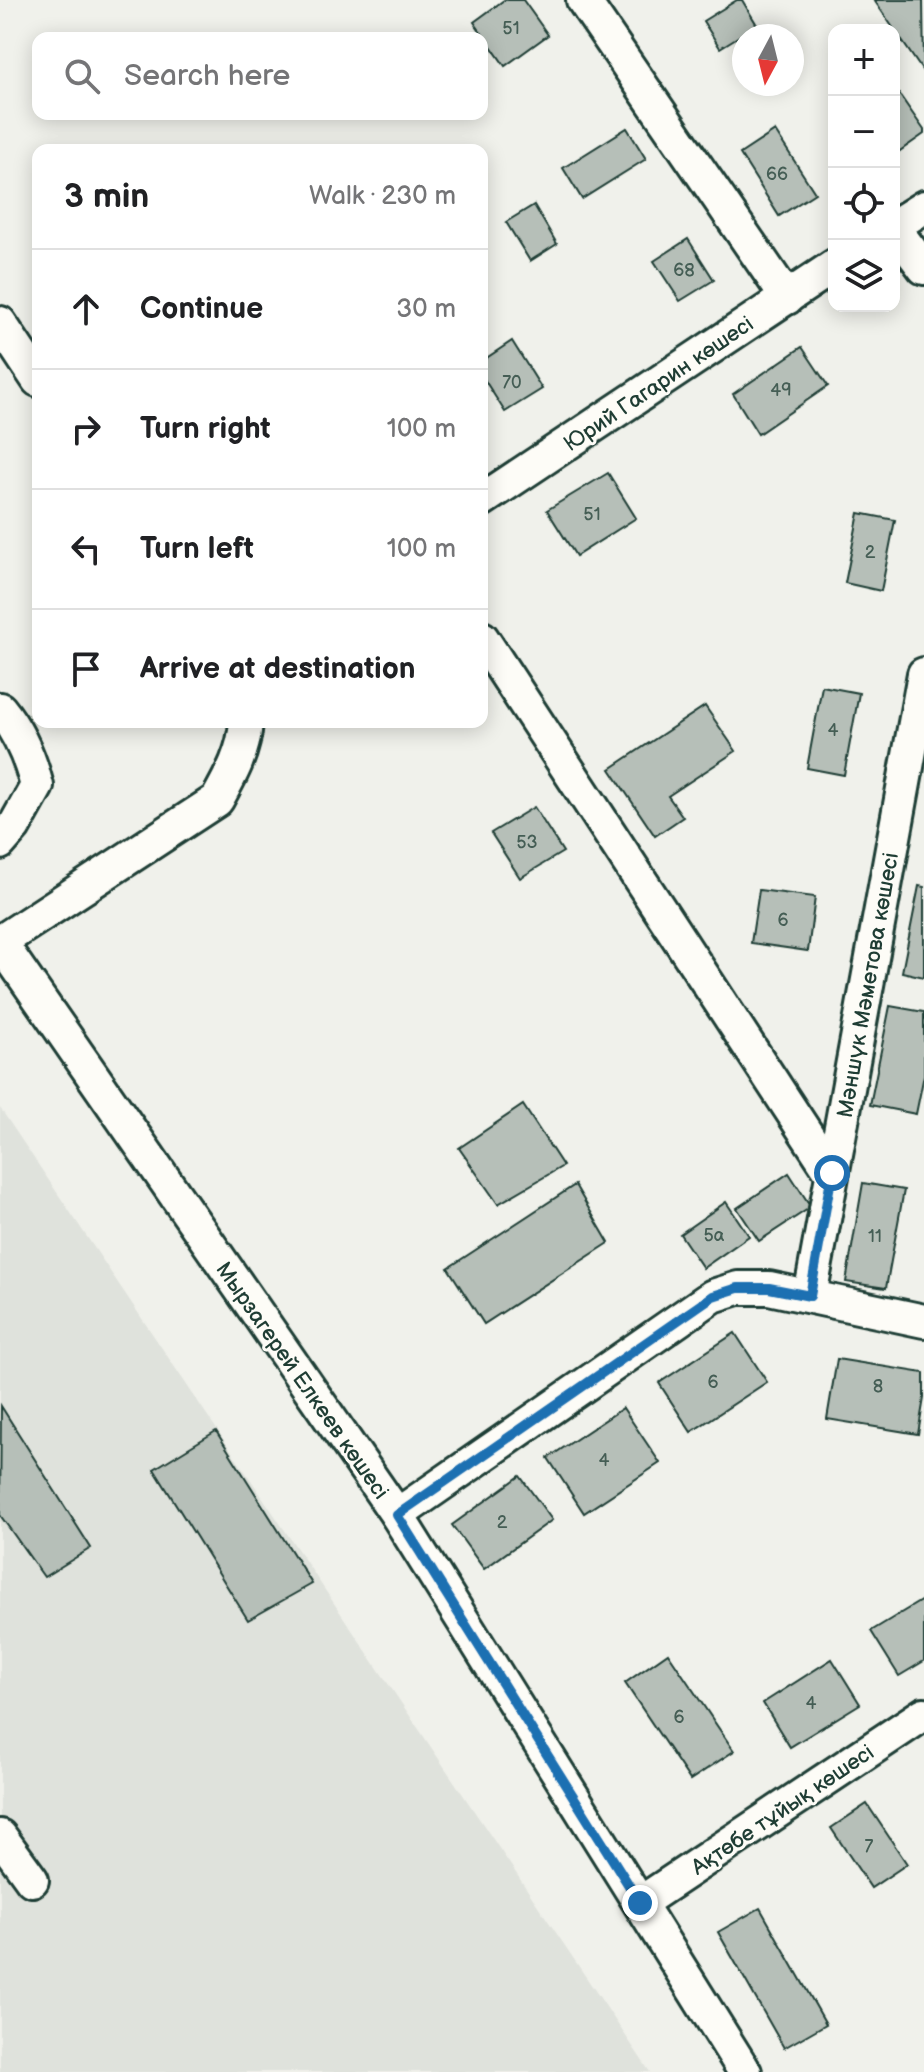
<!DOCTYPE html>
<meta charset="utf-8">
<style>
body{margin:0;font-family:"Balsamiq Sans",sans-serif;background:#f2f2f2;color:#202124}
.controls{position:absolute;right:24px;top:24px;display:grid;overflow:hidden;border-radius:16px;box-shadow:0 4px 20px #0003}
.controls button{width:72px;height:72px;display:grid;place-items:center;padding:0;border:0;border-bottom:2px solid #e0e0e0;background:#fff;color:#202124;font:40px sans-serif}
.compass{position:absolute;left:732px;top:24px;width:72px;height:72px;border-radius:50%;background:#fff;box-shadow:0 4px 20px #0003;rotate:187deg}
.stop{position:absolute;width:24px;height:24px;margin:-18px;border:6px solid #1f6fb2;border-radius:50%;background:#fff}
.stop.end{background:#1f6fb2;border-color:#fff;box-shadow:0 2px 8px #0008}
.list{margin:0;padding:0;list-style:none}
h2{display:flex;justify-content:space-between;align-items:center;height:104px;margin:0;padding:0 32px;font-size:34px}
h2 small{font-size:26px;font-weight:400;color:#757577}
.list li{display:grid;grid-template-columns:52px 1fr auto;gap:24px;align-items:center;box-sizing:border-box;height:120px;padding:0 32px;border-top:2px solid #e0e0e0}
.list b{display:block;font-size:30px;white-space:nowrap}
.list em{font-size:26px;font-style:normal;color:#757577}
.icon{flex:none;width:44px;height:44px;fill:none;stroke:currentColor;stroke-width:2;stroke-linecap:round;stroke-linejoin:round}
.map{position:relative;flex:none;width:924px;height:2072px;overflow:hidden}
.search{position:absolute;background:#fff;box-shadow:0 4px 20px #0003;left:32px;top:32px;width:456px;height:88px;display:flex;align-items:center;gap:20px;box-sizing:border-box;padding:0 28px;border-radius:16px;color:#757577;font-size:30px}
.panel{position:absolute;background:#fff;box-shadow:0 4px 20px #0003;left:32px;top:144px;width:456px;height:584px;border-radius:16px}
.map>svg:first-child{display:block}
.built{fill:#dfe2dc}
.building{fill:#b6bfb8;stroke:#1f3d34;stroke-width:2}
.lines{fill:none;stroke-linecap:round;stroke-linejoin:round}
.minor-casing{stroke:#1f3d34;stroke-width:38}
.minor{stroke:#fdfcf7;stroke-width:32}
.route{stroke:#1f6fb2;stroke-width:10}
.labels{text-anchor:middle;stroke-width:6;stroke-linejoin:round;paint-order:stroke}
.number-label{font-size:18px;fill:#455e55}
.street-label{font-size:22px;fill:#1f3d34;stroke:#fdfcf7}
</style>
<div class="map">
<svg width="924" height="2072" viewBox="0 0 924 2072">
<rect width="100%" height="100%" fill="#f0f1eb"/>
<filter id="ink" filterUnits="userSpaceOnUse"><feTurbulence type="fractalNoise" baseFrequency=".0125" numOctaves="2"/><feDisplacementMap in="SourceGraphic" scale="16" xChannelSelector="R" yChannelSelector="G"/><feConvolveMatrix kernelMatrix="1 2 1 2 8 2 1 2 1" color-interpolation-filters="sRGB"/></filter>
<g filter="url(#ink)">
<polygon class="built" points="0,1108 650,2072 0,2072"/>
<g class="building">
<polygon points="504,0 523,0 548,35 505,66 474,22"/>
<polygon points="737,0 742,0 757,25 720,48 703,21"/>
<polygon points="874,0 923,0 924,73"/>
<polygon points="899,94 924,130 924,134 894,155 894,98"/>
<polygon points="627,128 646,159 582,199 563,168"/>
<polygon points="775,131 815,193 779,216 740,154"/>
<polygon points="534,205 557,244 530,261 506,222"/>
<polygon points="688,239 714,280 680,301 654,261"/>
<polygon points="512,341 542,389 505,412 482,376 482,361"/>
<polygon points="802,347 828,386 758,434 733,394"/>
<polygon points="608,473 636,518 576,556 547,510"/>
<polygon points="859,513 895,520 881,591 845,583"/>
<polygon points="822,686 859,693 844,775 807,768"/>
<polygon points="705,706 736,751 668,796 683,817 655,836 610,769"/>
<polygon points="534,807 563,852 520,878 491,833"/>
<polygon points="919,886 924,887 924,977 902,972"/>
<polygon points="759,890 815,897 808,951 751,943"/>
<polygon points="890,1006 924,1012 924,1075 916,1114 870,1105"/>
<polygon points="523,1105 563,1166 498,1204 459,1148"/>
<polygon points="789,1173 811,1207 759,1241 737,1208"/>
<polygon points="863,1183 904,1190 886,1288 846,1282"/>
<polygon points="575,1185 609,1243 484,1324 448,1268"/>
<polygon points="726,1202 749,1236 703,1268 680,1234"/>
<polygon points="735,1333 767,1382 691,1432 659,1383"/>
<polygon points="837,1359 924,1373 924,1398 918,1434 827,1419"/>
<polygon points="1,1406 91,1548 44,1577 0,1515"/>
<polygon points="623,1408 660,1463 584,1513 548,1458"/>
<polygon points="216,1431 312,1584 248,1620 154,1469"/>
<polygon points="520,1476 552,1520 484,1569 452,1525"/>
<polygon points="924,1599 924,1661 899,1676 871,1631"/>
<polygon points="668,1653 734,1751 690,1780 625,1683"/>
<polygon points="832,1659 860,1704 790,1747 763,1703"/>
<polygon points="867,1804 907,1864 871,1888 831,1828"/>
<polygon points="760,1908 826,2024 784,2048 718,1932"/>
</g>
<g class="lines">
<defs>
<g id="minor">
<polyline points="583,0 787,298"/>
<polyline points="894,226 924,207"/>
<polyline points="894,228 924,268"/>
<polyline points="0,323 38,380"/>
<polyline points="482,500 834,266"/>
<polyline points="482,638 832,1173"/>
<path d="M 0,709 C 18,731 30,758 37,786 L 14,827 L 0,843"/>
<polyline points="0,942 397,1515 745,2072"/>
<path d="M 0,942 L 217,800 C 231,775 244,752 246,722"/>
<polyline points="810,1296 924,674"/>
<polyline points="397,1515 713,1296 738,1288 769,1288 924,1321"/>
<polyline points="0,1836 32,1880"/>
<polyline points="640,1903 924,1714"/>
</g>
</defs>
<use href="#minor" class="minor-casing"/>
<use href="#minor" class="minor"/>
</g>
</g>
<g class="lines" filter="url(#ink)">
<polyline class="route" points="640,1903 397,1515 713,1296 738,1288 769,1288 810,1296 832,1173"/>
</g>
<g class="labels">
<g class="number-label">
<text x="511" y="34">51</text>
<text x="777" y="180">66</text>
<text x="684" y="276">68</text>
<text x="512" y="388">70</text>
<text x="781" y="396">49</text>
<text x="592" y="520">51</text>
<text x="870" y="558">2</text>
<text x="833" y="736">4</text>
<text x="527" y="848">53</text>
<text x="783" y="926">6</text>
<text x="714" y="1241">5а</text>
<text x="875" y="1242">11</text>
<text x="713" y="1388">6</text>
<text x="878" y="1392">8</text>
<text x="604" y="1466">4</text>
<text x="502" y="1528">2</text>
<text x="811" y="1709">4</text>
<text x="679" y="1723">6</text>
<text x="869" y="1852">7</text>
</g>
<g class="street-label">
<text transform="translate(658 383) rotate(-34)" y="8">Юрий Гагарин көшесі</text>
<text transform="translate(867 985) rotate(-80)" y="8">Мәншүк Мәметова көшесі</text>
<text transform="translate(303 1380) rotate(55)" y="8">Мырзагерей Елкеев көшесі</text>
<text transform="translate(782 1809) rotate(-34)" y="8">Ақтөбе тұйық көшесі</text>
</g>
</g>
</svg>
<div class="controls">
<button>+</button>
<button>−</button>
<button><svg class="icon" aria-label="locate" viewBox="0 0 24 24"><circle cx="12" cy="12" r="6"/><path d="M12 2v4M12 18v4M2 12h4M18 12h4"/></svg></button>
<button><svg class="icon" aria-label="layers" viewBox="0 0 24 24"><path d="M12 4l9 5-9 5-9-5zM3 14l9 5 9-5"/></svg></button>
</div>
<svg class="compass" viewBox="-18 -18 36 36"><path d="M0-13l5 13h-10z" fill="#e53935"/><path d="M0 13l5-13h-10z" fill="#757577"/></svg>
<div class="stop" style="left:832px;top:1173px"></div>
<div class="stop end" style="left:640px;top:1903px"></div>
<div class="search"><svg class="icon" aria-label="search" viewBox="0 0 24 24"><circle cx="10" cy="10" r="6"/><path d="M15 15l6 6"/></svg>Search here</div>
<section class="panel">
<h2>3 min<small>Walk · 230 m</small></h2>
<ul class="list">
<li><svg class="icon" aria-label="ahead" viewBox="0 0 24 24"><path d="M12 20V5M6 11l6-6 6 6"/></svg><div><b>Continue</b></div><em>30 m</em></li>
<li><svg class="icon" aria-label="right" viewBox="0 0 24 24"><path d="M7 20v-9h11M14 6l5 5-5 5"/></svg><div><b>Turn right</b></div><em>100 m</em></li>
<li><svg class="icon" aria-label="left" viewBox="0 0 24 24"><path d="M17 20v-9H6M10 6l-5 5 5 5"/></svg><div><b>Turn left</b></div><em>100 m</em></li>
<li><svg class="icon" aria-label="arrive" viewBox="0 0 24 24"><path d="M6 21V4h12l-3 4 3 4H6"/></svg><div><b>Arrive at destination</b></div></li>
</ul>
</section>
</div>
